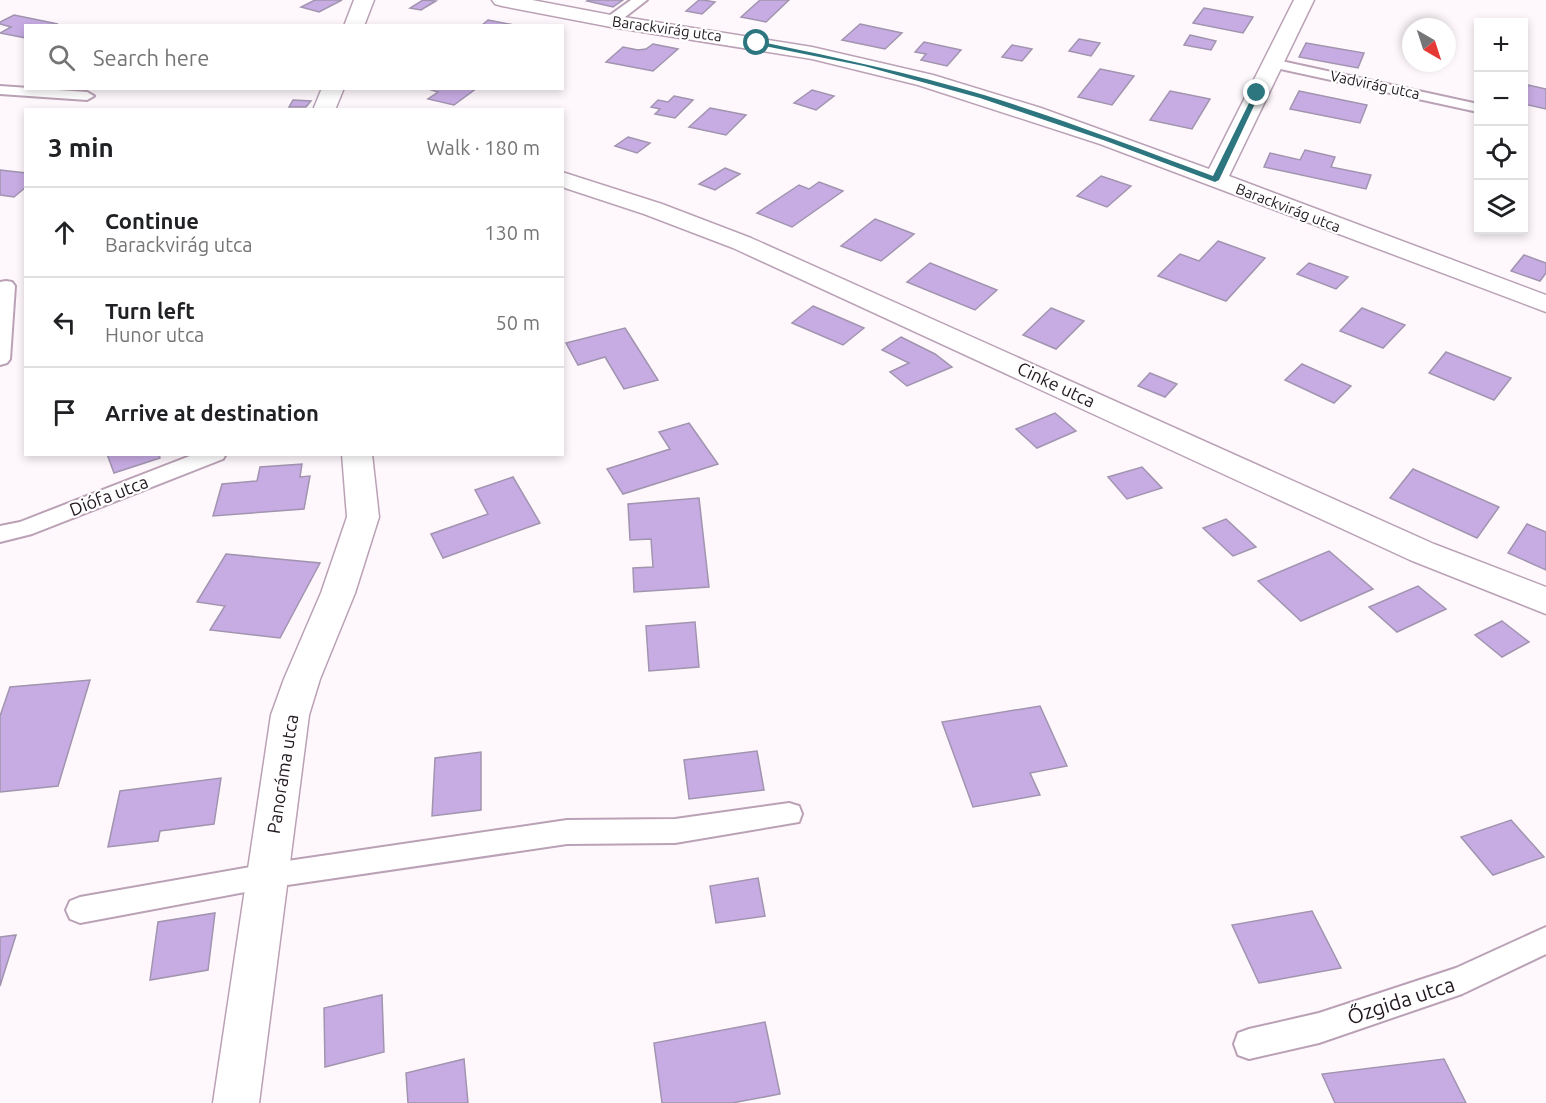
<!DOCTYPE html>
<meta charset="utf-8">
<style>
body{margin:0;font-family:Ubuntu,sans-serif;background:#f2f2f2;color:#202124}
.controls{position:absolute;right:18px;top:18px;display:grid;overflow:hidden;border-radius:0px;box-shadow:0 3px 9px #0003}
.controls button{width:54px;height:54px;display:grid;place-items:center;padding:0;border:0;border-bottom:2px solid #e0e0e0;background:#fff;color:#202124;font:30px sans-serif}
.compass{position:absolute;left:1402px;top:18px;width:54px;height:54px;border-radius:50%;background:#fff;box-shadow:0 3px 9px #0003;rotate:141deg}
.stop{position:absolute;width:18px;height:18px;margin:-14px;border:4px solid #2d767f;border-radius:50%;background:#fff}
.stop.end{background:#2d767f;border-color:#fff;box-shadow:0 2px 6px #0008}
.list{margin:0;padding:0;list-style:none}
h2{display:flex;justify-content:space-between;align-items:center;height:78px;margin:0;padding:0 24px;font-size:26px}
h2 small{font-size:20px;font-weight:400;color:#757577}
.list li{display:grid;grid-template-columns:39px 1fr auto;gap:18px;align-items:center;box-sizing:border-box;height:90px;padding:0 24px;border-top:2px solid #e0e0e0}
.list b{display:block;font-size:22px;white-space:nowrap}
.list p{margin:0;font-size:20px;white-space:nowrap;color:#757577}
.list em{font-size:20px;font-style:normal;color:#757577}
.icon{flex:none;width:33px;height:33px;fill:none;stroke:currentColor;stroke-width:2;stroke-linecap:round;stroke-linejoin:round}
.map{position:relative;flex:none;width:1546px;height:1103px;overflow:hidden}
.search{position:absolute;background:#fff;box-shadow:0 3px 9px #0003;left:24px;top:24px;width:540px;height:66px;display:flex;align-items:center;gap:15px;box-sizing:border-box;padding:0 21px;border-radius:0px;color:#757577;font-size:22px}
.panel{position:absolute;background:#fff;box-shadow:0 3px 9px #0003;left:24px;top:108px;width:540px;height:348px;border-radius:0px}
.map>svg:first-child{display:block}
.building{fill:#c7ace3;stroke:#a194af;stroke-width:1.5}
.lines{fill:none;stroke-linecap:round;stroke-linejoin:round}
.lane-casing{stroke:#baa1b5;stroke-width:4}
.street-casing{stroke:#baa1b5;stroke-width:3}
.lane{fill:#fff;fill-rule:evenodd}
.street{fill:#fff;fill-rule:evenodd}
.route{fill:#2d767f}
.labels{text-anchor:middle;stroke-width:4.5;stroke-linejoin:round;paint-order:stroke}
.far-street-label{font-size:15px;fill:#221920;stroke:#fff}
.street-label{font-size:18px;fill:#221920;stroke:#fff}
.near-street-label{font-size:21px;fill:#221920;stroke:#fff}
</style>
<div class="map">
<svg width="1546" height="1103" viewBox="0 0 1546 1103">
<rect width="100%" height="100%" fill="#fef8fd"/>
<g class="building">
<polygon points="315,0 342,0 319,12 301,7"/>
<polygon points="423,0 436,1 421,10 410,8"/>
<polygon points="589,0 623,0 613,7 587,1"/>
<polygon points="699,0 703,0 715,2 702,14 686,11"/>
<polygon points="760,0 789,0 766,22 741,17"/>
<polygon points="1204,8 1253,17 1243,33 1193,23"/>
<polygon points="14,15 58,24 26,26 26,38 0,33 11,27 0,24 0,22"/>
<polygon points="488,20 519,26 481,26"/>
<polygon points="860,24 902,33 885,49 842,40"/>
<polygon points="1190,35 1216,41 1211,50 1184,45"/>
<polygon points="1079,39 1100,43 1091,56 1069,51"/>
<polygon points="924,42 961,50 947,66 921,60 926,54 915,52"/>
<polygon points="1306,43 1364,53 1358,68 1299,57"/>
<polygon points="653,44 678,49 653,71 606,62 623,47 638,50 646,49"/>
<polygon points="1012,45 1032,49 1022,61 1002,57"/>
<polygon points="1100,69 1134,76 1112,105 1078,97"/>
<polygon points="1528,85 1546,89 1546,109 1524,104"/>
<polygon points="425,88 477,88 454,105 428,99 438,92"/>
<polygon points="812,90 834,96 816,110 794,103"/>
<polygon points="1170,91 1210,99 1192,129 1150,120"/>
<polygon points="1299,91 1367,105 1360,123 1290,109"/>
<polygon points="674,96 693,100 675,118 655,114 660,109 651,107 658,100 668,102"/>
<polygon points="293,100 311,101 306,107 289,107"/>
<polygon points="710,108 746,115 726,135 689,127"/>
<polygon points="628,137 650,143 637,153 615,146"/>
<polygon points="1305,150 1335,157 1331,167 1371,175 1366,189 1264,167 1270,153 1300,160"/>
<polygon points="725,168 740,174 715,190 699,184"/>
<polygon points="0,170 26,173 26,187 14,197 0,195"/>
<polygon points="1101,176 1131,186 1107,207 1077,196"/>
<polygon points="819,182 843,191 792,227 757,213 799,185 809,189"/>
<polygon points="875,219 914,234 881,261 841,246"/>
<polygon points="1218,241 1265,258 1226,301 1158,276 1180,254 1199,261"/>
<polygon points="1524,255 1546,263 1546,273 1540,281 1511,271"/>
<polygon points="930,263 997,290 975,310 907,282"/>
<polygon points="1309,263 1348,277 1336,289 1297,274"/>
<polygon points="813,306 864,328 843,345 792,323"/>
<polygon points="1051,308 1084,321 1056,349 1023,335"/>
<polygon points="1362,308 1405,325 1383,348 1340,331"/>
<polygon points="625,328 658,380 624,389 605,357 578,365 566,343"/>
<polygon points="901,337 935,354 952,367 907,386 890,372 909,363 882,350"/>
<polygon points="1446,352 1511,378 1494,400 1429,373"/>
<polygon points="1302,364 1351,386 1334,403 1285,380"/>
<polygon points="1150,373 1177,384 1165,397 1138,386"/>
<polygon points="1055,413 1076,431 1037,448 1016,429"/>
<polygon points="689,423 718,464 623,494 607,469 670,449 659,432"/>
<polygon points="107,454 159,454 160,458 114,473"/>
<polygon points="302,464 300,477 310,476 304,509 213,516 222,484 257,481 260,467"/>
<polygon points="1142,467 1162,488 1127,499 1108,477"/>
<polygon points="1413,469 1499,507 1477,538 1390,498"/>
<polygon points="513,477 540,523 443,558 431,534 488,514 475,490"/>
<polygon points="699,498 709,587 634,592 633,568 653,567 651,539 630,540 628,504"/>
<polygon points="1226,519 1256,547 1233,556 1203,528"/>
<polygon points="1527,524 1546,532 1546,570 1508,553"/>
<polygon points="1329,551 1373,589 1301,621 1258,581"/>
<polygon points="226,554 320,563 280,638 210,630 225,606 197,602"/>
<polygon points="1418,586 1446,609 1397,632 1369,607"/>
<polygon points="1502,621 1529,642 1502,657 1475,635"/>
<polygon points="695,622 699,667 649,671 646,626"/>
<polygon points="90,680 58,786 0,792 0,716 10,687"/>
<polygon points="1040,706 1067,766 1030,773 1040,795 973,807 942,722"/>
<polygon points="757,751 764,790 689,799 684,760"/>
<polygon points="481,752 481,810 432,816 435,758"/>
<polygon points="221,778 214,824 160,831 158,841 108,847 120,791"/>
<polygon points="1511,820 1544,857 1493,875 1461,837"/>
<polygon points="758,878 765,916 716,923 710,886"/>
<polygon points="1312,911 1341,968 1259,983 1232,925"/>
<polygon points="215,913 208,970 150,980 158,922"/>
<polygon points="16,935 0,986 0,937"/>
<polygon points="382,995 384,1052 325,1067 324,1008"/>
<polygon points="765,1022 780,1094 732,1103 662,1103 654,1043"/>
<polygon points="464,1059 468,1103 408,1103 406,1073"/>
<polygon points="1444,1059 1466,1103 1335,1103 1322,1074"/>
</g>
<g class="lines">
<defs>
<g id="lane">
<polygon points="631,0 647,0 616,24 606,24 604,21 606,18"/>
<polygon points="1272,59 1478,104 1478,112 1267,66 1265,63 1267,60"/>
<polygon points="0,86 87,92 94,96 87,100 0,94"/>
<polygon points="6,281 12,282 15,286 10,359 7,363 0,365 0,282"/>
<polygon points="195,454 226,454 223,459 32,534 0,542 0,526 20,522"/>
<polygon points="789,803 799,806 802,814 799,822 675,843 567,844 267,888 80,923 70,919 66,910 70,901 80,897 267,864 567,820 675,819"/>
<polygon points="1546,927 1546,954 1462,994 1319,1043 1249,1059 1238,1055 1234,1044 1238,1033 1249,1029 1319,1013 1456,968"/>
</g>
<g id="street">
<polygon points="354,0 374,0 364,26 344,26"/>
<polygon points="492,0 532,0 611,15 812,47 933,75 1041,108 1209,169 1294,0 1314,0 1229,176 1546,295 1546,312 1100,144 918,85 812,59 611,27 502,6 495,4"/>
<polygon points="322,88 344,88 335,110 313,110"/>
<polygon points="562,172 662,204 751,238 1434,544 1546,587 1546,614 1410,560 733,248 644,214 562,187"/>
<polygon points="342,454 372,454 379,517 355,593 320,679 309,715 259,1103 213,1103 271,715 284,679 321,593 347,517"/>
</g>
</defs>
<use href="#lane" class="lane-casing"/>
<use href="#street" class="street-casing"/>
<use href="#lane" class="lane"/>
<use href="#street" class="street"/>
</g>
<path class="route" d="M 757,41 C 833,57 910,73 984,95 C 1062,119 1138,148 1213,176 L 1254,93 L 1257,91 L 1260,93 L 1219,180 L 1215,182 L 1106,141 L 980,98 L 864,66 L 755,44 Z"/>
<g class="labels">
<g class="far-street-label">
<text transform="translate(667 29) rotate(8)" y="5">Barackvirág utca</text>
<text transform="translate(1375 85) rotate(12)" y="5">Vadvirág utca</text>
<text transform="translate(1288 208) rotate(21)" y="5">Barackvirág utca</text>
</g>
<g class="street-label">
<text transform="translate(1056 385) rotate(25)" y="6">Cinke utca</text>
<text transform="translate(109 496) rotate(-21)" y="6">Diófa utca</text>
<text transform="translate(283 774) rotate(-81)" y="6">Panoráma utca</text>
</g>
<g class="near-street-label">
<text transform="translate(1401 1001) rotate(-18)" y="7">Őzgida utca</text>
</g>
</g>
</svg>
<div class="controls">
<button>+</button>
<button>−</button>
<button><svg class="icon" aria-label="locate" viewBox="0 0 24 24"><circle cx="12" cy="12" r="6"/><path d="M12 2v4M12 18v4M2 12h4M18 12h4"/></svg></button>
<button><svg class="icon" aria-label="layers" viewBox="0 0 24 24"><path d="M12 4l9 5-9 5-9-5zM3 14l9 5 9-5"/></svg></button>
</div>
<svg class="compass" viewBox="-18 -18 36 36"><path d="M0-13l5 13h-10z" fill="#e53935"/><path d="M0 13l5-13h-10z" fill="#757577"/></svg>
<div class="stop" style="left:757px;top:43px"></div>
<div class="stop end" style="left:1257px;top:93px"></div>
<div class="search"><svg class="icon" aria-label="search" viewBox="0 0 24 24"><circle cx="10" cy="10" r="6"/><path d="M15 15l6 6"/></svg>Search here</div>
<section class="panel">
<h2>3 min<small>Walk · 180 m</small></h2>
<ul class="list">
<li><svg class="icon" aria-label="ahead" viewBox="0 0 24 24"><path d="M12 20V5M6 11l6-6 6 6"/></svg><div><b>Continue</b><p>Barackvirág utca</p></div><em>130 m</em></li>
<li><svg class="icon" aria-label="left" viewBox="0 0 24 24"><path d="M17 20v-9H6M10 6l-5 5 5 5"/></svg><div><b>Turn left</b><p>Hunor utca</p></div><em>50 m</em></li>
<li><svg class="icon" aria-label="arrive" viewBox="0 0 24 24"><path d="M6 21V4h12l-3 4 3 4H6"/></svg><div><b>Arrive at destination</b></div></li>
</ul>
</section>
</div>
